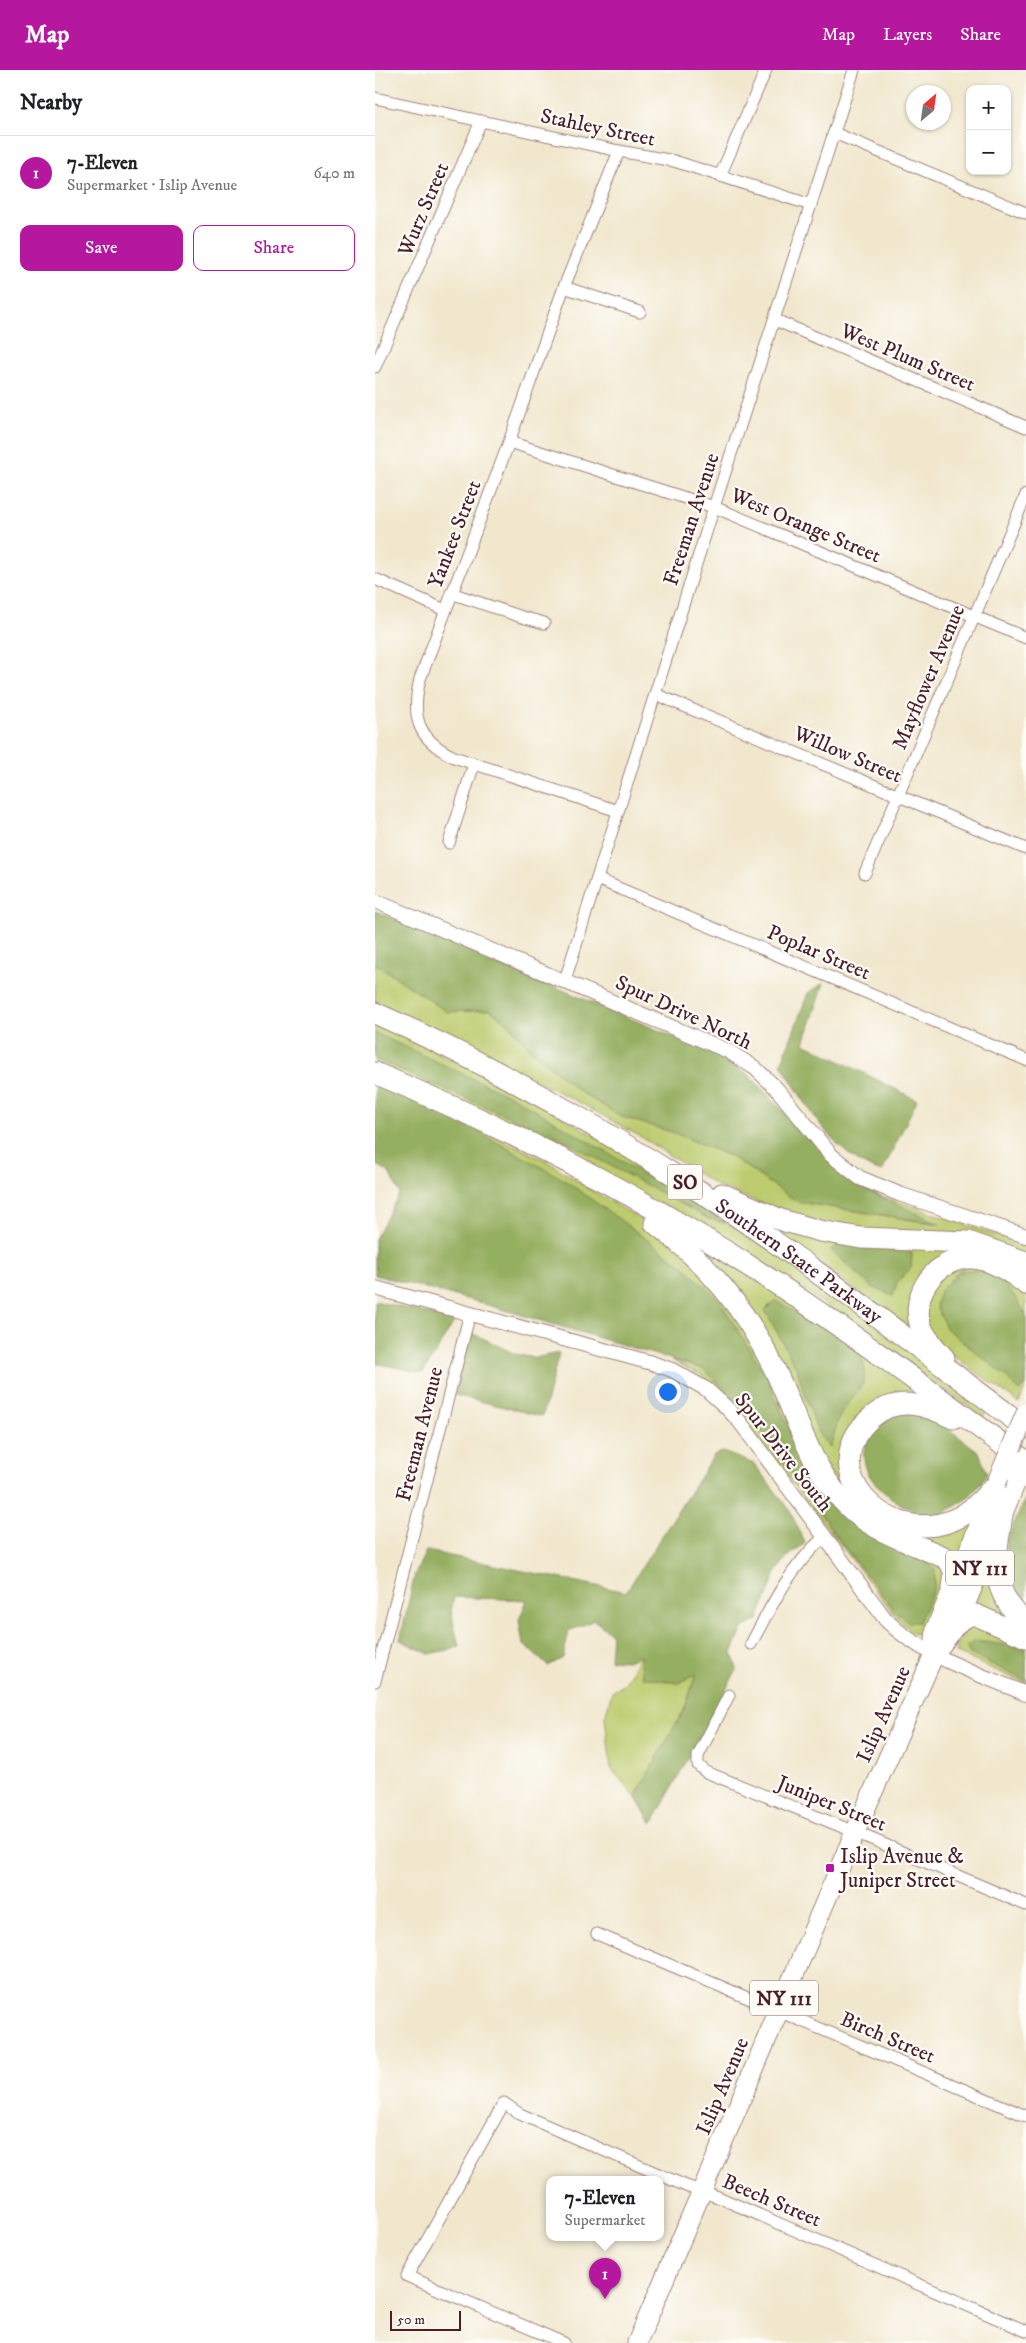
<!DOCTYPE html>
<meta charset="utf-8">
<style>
body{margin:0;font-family:"IM FELL DW Pica",serif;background:#f6f6f6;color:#202124}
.controls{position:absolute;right:15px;top:15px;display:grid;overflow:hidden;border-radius:10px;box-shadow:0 1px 4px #0004}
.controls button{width:45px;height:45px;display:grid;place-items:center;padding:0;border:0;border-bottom:1px solid #e0e0e0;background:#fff;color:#202124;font:25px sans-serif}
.compass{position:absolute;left:531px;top:15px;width:45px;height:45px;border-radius:50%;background:#fff;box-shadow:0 1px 4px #0004;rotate:29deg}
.scale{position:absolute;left:15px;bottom:12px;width:71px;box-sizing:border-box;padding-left:5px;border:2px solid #4a1f2b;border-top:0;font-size:14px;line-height:18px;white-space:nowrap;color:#4a1f2b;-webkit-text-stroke:4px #fdfcf7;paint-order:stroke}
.you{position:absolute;left:292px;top:1321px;width:18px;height:18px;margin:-12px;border:4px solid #fff;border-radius:50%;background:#1a73e8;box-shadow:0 0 0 8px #1a73e833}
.badge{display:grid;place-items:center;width:32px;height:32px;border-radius:50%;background:#b5179e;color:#fff;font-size:16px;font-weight:700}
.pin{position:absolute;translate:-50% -41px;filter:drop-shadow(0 1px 2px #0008)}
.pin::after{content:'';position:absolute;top:26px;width:18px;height:15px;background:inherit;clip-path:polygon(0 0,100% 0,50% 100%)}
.popup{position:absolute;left:171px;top:2106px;width:118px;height:65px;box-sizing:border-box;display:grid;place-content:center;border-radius:10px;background:#fff;filter:drop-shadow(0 1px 4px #0005);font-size:16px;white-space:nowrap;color:#757577}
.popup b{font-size:19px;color:#202124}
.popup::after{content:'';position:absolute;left:50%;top:100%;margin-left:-10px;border:10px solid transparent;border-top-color:#fff}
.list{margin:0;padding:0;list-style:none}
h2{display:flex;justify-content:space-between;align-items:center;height:65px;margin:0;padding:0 20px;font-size:21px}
h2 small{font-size:16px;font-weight:400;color:#757577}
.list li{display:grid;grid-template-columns:32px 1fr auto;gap:15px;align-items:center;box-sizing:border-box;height:75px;padding:0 20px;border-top:1px solid #e0e0e0}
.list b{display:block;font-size:19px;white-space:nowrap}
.list p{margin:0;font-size:16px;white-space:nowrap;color:#757577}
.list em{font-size:16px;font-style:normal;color:#757577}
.actions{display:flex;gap:10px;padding:15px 20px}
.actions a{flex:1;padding:11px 0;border:1px solid #b5179e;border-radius:10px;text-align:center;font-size:18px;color:#b5179e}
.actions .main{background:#b5179e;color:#fff}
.map{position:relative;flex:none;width:651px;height:2273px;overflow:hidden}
header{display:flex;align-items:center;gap:30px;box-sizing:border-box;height:70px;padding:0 25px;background:#b5179e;color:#fff}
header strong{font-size:24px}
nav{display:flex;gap:28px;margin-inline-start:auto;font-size:18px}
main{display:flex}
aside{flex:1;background:#fff}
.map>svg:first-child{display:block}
.green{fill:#bccb6d;stroke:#83754c}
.forest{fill:#95af60;stroke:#706746}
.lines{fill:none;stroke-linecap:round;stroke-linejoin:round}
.minor-casing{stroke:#9e837c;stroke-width:13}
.tertiary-casing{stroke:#9e837c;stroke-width:16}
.primary-casing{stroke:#9e837c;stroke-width:21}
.motorway-casing{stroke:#9e837c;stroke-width:23}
.minor{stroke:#fff;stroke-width:11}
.tertiary{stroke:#fff;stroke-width:14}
.primary{stroke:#fff;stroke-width:19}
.motorway{stroke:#fff;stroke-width:21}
.primary-bridge-casing{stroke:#9e837c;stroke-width:21;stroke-linecap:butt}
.primary-bridge{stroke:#fff;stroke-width:19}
.poi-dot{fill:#b5179e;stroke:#fdfcf7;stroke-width:2}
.labels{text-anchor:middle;stroke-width:4.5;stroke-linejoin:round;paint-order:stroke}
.shield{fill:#fdfcf7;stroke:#806168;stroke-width:1}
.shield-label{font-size:20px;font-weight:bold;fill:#4a1f2b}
.street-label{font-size:21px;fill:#4a1f2b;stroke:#fdfcf7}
.poi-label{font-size:21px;fill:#4a1f2b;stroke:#fdfcf7;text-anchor:start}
</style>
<header>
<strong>Map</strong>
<nav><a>Map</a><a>Layers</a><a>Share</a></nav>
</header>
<main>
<aside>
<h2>Nearby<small></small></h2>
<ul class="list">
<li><span class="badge">1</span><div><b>7-Eleven</b><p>Supermarket · Islip Avenue</p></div><em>640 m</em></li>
</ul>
<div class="actions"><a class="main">Save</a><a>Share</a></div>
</aside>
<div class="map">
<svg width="651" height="2273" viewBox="0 0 651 2273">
<rect width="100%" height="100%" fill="#fdfcf7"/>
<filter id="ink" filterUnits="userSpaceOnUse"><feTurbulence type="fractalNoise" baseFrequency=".02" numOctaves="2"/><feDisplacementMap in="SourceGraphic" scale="10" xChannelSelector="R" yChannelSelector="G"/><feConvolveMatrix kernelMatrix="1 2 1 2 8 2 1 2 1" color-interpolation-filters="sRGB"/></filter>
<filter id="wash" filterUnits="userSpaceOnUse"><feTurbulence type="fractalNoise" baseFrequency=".0096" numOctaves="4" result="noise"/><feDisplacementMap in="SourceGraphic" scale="20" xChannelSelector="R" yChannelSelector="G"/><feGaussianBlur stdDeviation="1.12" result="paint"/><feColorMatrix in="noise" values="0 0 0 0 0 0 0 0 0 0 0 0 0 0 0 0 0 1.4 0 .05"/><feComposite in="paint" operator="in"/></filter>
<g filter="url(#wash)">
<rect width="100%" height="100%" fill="#f1e7cd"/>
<g class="green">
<polygon points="0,893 29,912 90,942 106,939 115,940 134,954 155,979 247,1047 297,1062 355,1086 423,1132 562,1154 495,1122 651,1175 651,1185 448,1157 344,1117 266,1067 202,1031 0,933"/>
<path d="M 0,952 C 68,985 137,1017 202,1055 C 346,1140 480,1239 613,1339 L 608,1347 L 434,1223 L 311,1147 L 0,994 Z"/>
<polygon points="56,1036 174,1092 211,1117 272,1153 316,1188 383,1275 434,1391 575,1503 551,1559 548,1558 542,1564 537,1563 519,1544 347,1322 328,1306 296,1290 329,1299 372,1341 468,1475 521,1542 534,1552 456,1432 428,1392 392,1307"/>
<polygon points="389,1154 578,1174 576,1184 536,1258 522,1250"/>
<path d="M 329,1179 L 435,1244 L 547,1322 L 544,1327 C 417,1324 468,1506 593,1447 L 595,1452 L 601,1454 L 586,1489 C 548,1468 505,1459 471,1427 C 434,1393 420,1330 398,1286 C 380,1248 355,1214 326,1184 Z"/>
<polygon points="607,1192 651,1222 651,1316 644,1333 564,1275 551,1257 550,1220 561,1205"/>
<polygon points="611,1492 640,1549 598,1539"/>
<polygon points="595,1549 651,1570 651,1614 582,1583 581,1580"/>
<polygon points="265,1585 303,1613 322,1604 309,1640 260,1727 236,1698 230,1647 237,1622 250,1614"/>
</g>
<g class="forest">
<polygon points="0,841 337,983 375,1006 476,1113 565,1154 423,1132 355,1086 297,1062 247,1047 205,1022 155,979 134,954 115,940 72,942 0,893"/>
<path d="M 449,913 L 429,973 L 542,1030 L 507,1102 C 461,1090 429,1031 406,994 L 433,923 Z"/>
<polygon points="0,963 140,1028 351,1153 334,1149 190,1071 0,989"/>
<polygon points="0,1013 56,1036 188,1109 306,1194 344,1230 392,1307 428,1392 456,1432 549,1489 560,1499 559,1519 544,1552 534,1552 521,1542 468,1475 372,1341 329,1299 96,1230 0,1205 0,1169 25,1123 13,1101 0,1094"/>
<polygon points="471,1169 526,1176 537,1183 536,1198 522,1212 518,1226 497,1217 456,1180"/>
<path d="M 584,1201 C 591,1201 601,1199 607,1201 C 628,1207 642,1228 651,1246 L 651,1315 L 644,1321 L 633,1308 L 571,1258 L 561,1235 L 565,1221 Z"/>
<path d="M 400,1230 L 484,1280 C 501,1321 477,1318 464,1348 C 460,1358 458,1369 455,1378 L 443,1363 L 421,1297 L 390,1240 Z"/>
<polygon points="0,1231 80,1250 48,1303 0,1293"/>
<polygon points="95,1262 140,1284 159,1288 184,1283 168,1344 165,1346 80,1325"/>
<path d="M 525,1339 L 556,1346 L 604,1382 L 612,1404 C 595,1430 581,1438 553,1449 C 526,1434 487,1417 489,1382 C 490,1372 498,1358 502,1349 Z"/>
<polygon points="348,1382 379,1394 414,1439 430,1473 410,1489 400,1505 383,1550 368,1558 357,1583 362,1599 277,1754 260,1727 309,1640 321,1604 303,1613 268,1607 265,1586 252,1591 235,1590 237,1564 219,1550 194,1561 188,1588 173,1596 148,1574 144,1550 152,1530 79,1527 76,1541 84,1577 54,1584 25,1570 40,1504 51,1481 251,1522 339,1385"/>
<polygon points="651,1428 651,1533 630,1511 631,1471"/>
<polygon points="601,1571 651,1578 651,1611 594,1583 592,1576"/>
</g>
</g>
<g filter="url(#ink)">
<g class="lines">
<defs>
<g id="minor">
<polyline points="0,28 244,81 299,91 436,135"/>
<polyline points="459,63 651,143"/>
<polyline points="345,106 391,0"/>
<polyline points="189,217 265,242"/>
<polyline points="400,250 651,357"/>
<polyline points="0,297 106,51"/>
<polyline points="134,372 339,437 651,568"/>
<polyline points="0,509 70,540"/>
<polyline points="76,523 147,547 169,553"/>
<polyline points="280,624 651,779"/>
<path d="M 243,741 L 79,687 C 42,669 36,647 45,609 L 134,372 L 189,217 L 244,81"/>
<polyline points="74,773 99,694"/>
<polyline points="490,803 651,425"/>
<polyline points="222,809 651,990"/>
<polyline points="190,910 339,437 479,0"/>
<path d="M 376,1574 C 397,1534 415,1498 449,1467"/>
<polyline points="0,1611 95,1243"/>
<polyline points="354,1625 323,1686 323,1695 331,1702 480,1762 651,1835"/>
<polyline points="222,1864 651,2046"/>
<polyline points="189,2273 32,2206 129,2033 145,2044 311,2116 343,2127 651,2261"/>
</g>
<g id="tertiary">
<polyline points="0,831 353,981 380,998 401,1018 456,1085 485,1108 524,1124 651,1166"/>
<path d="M 0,1218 L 277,1293 L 297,1300 L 331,1319 L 351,1337 L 365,1352 L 511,1550 C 548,1587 603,1603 651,1624"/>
</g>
<g id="primary">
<polyline points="559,1585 561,1558 620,1418"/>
<polyline points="262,2273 480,1762 559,1585 583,1552 643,1407"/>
</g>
<g id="motorway">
<path id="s1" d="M 0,943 C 112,993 221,1054 324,1121 C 437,1194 543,1278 651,1358"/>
<path d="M 0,1003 C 132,1058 262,1124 382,1201 C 475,1261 562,1326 650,1391"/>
<polyline points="347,1124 406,1150 445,1161 486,1168 593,1172 651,1192"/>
<path d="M 280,1153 C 333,1194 370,1238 399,1298 C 423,1347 435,1402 477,1440 C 502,1463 540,1474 571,1488 C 581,1498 580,1505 578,1518"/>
<path d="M 569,1288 C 561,1279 551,1269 546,1257 C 534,1224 562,1187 597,1188 C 617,1189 636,1202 651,1214"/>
<path d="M 578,1348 C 551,1335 523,1325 497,1347 C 436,1398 510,1478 578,1450 C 596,1443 609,1428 621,1414"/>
<path d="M 627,1445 C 620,1489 613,1520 651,1553"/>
<polyline points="583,1552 594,1545 601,1545 651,1567"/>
</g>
</defs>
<use href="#minor" class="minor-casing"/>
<use href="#tertiary" class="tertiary-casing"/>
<use href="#primary" class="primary-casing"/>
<use href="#motorway" class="motorway-casing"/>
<use href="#minor" class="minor"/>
<use href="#tertiary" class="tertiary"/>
<use href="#primary" class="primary"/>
<use href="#motorway" class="motorway"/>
<defs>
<g id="primary-bridge">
<polyline points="643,1407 651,1389"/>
<polyline points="621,1414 651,1343"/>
</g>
</defs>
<use href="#primary-bridge" class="primary-bridge-casing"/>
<use href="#primary-bridge" class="primary-bridge"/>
</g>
</g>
<rect class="poi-dot" x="450" y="1793" width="10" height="10" rx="2.5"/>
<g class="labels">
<g class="shield">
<rect x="292.5" y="1094.5" width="35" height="35" rx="4"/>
<rect x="571" y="1480.5" width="68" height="35" rx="4"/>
<rect x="375" y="1910.5" width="68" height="35" rx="4"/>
</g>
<g class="shield-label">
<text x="310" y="1119">SO</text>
<text x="605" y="1505">NY 111</text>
<text x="409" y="1935">NY 111</text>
</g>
<g class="street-label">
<text transform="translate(223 57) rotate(12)" y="7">Stahley Street</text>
<text transform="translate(48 139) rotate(-67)" y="7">Wurz Street</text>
<text transform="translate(533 287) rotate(23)" y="7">West Plum Street</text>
<text transform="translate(316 449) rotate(-72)" y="7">Freeman Avenue</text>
<text transform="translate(431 455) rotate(23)" y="7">West Orange Street</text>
<text transform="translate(79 464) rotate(-69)" y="7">Yankee Street</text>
<text transform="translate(553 607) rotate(-67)" y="7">Mayflower Avenue</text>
<text transform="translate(473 684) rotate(23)" y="7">Willow Street</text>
<text transform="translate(444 882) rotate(23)" y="7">Poplar Street</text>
<text transform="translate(309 942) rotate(25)" y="7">Spur Drive North</text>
<text dy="7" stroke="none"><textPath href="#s1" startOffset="492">Southern State Parkway</textPath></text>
<text transform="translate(44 1364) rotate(-76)" y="7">Freeman Avenue</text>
<text transform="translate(409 1382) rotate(52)" y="7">Spur Drive South</text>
<text transform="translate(508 1644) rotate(-66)" y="7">Islip Avenue</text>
<text transform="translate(457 1733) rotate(22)" y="7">Juniper Street</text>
<text transform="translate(513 1967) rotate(23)" y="7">Birch Street</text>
<text transform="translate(347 2016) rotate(-67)" y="7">Islip Avenue</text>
<text transform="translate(397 2130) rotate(23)" y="7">Beech Street</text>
</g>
<g class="poi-label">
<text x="465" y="1793">Islip Avenue &amp;<tspan x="465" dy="24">Juniper Street</tspan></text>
</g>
</g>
</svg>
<div class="controls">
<button>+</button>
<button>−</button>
</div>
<svg class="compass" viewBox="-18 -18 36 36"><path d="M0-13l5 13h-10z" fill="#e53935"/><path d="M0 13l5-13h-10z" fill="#757577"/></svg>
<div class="scale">50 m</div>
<div class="you"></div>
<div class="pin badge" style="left:230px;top:2229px">1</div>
<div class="popup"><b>7-Eleven</b>Supermarket</div>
</div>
</main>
